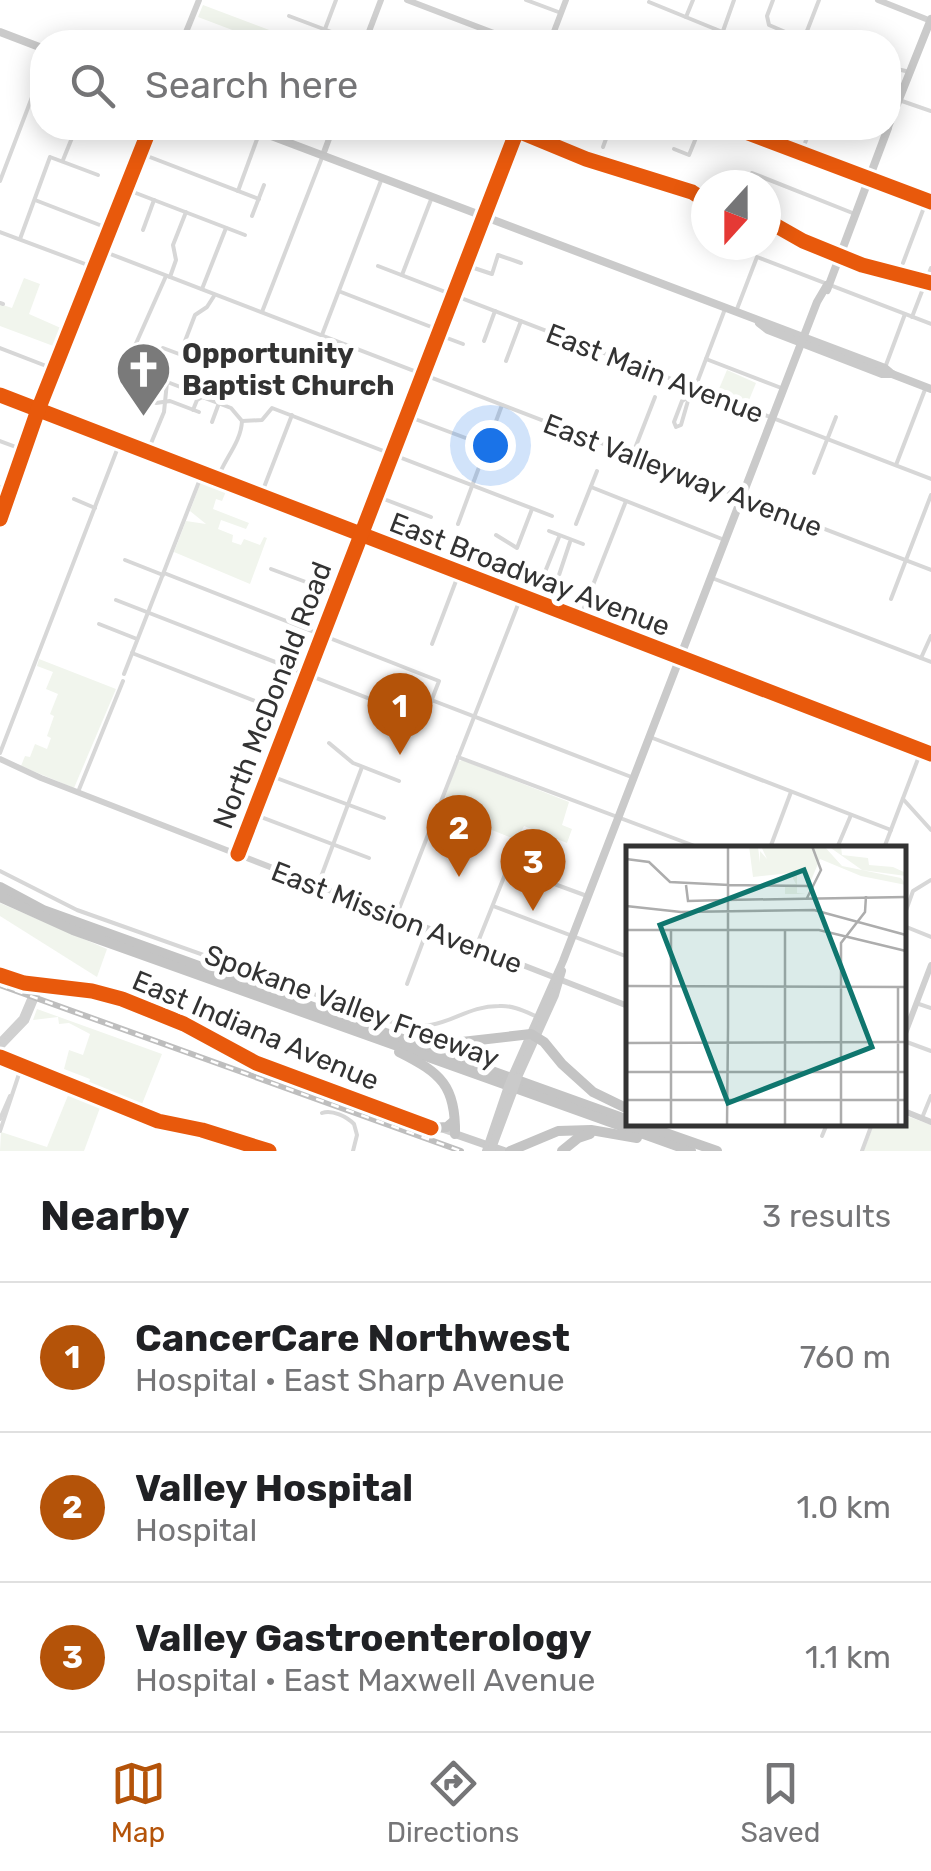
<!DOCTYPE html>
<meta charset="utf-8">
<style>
body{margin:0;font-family:Rubik,sans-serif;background:#f6f6f6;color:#202124}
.compass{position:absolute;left:691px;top:170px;width:90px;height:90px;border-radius:50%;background:#fff;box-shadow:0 5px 25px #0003;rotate:201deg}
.you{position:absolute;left:490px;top:445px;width:35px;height:35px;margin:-25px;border:8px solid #fff;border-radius:50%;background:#1a73e8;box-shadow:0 0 0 15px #1a73e833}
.badge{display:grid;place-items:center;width:65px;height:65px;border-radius:50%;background:#b45309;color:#fff;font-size:32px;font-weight:700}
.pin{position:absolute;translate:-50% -82px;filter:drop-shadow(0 2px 5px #0008)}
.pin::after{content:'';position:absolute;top:52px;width:35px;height:30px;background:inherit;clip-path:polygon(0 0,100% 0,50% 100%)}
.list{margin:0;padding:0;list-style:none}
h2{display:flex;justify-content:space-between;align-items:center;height:130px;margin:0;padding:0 40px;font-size:42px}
h2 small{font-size:32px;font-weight:400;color:#757577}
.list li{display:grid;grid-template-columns:65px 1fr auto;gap:30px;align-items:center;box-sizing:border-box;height:150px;padding:0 40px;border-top:2px solid #e0e0e0}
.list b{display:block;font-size:38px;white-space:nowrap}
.list p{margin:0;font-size:32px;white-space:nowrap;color:#757577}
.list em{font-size:32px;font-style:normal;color:#757577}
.icon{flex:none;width:55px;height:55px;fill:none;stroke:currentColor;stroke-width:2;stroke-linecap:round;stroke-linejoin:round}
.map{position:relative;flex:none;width:931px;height:1151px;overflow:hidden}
.search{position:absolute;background:#fff;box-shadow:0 5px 25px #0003;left:30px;right:30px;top:30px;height:110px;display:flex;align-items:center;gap:25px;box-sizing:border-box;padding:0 35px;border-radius:40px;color:#757577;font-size:38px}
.sheet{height:580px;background:#fff}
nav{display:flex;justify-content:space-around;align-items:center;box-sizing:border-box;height:140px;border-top:2px solid #e0e0e0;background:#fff;font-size:28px;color:#757577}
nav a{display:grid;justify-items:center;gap:5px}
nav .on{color:#b45309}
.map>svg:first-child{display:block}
.green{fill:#f1f5ed}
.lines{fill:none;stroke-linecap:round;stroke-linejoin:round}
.street{stroke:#d7d7d7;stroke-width:4}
.secondary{stroke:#d0d0d0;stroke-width:6}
.primary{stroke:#cacaca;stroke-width:8}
.highway{stroke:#c4c4c4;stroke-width:10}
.rail-casing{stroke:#bebebe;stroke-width:6}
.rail{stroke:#fff;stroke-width:2.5;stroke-dasharray:8;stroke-linecap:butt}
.primary-bridge{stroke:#cacaca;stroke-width:8}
.cycleway-casing{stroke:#fff;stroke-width:21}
.cycleway{stroke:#e8590c;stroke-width:15}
.labels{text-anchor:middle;stroke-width:10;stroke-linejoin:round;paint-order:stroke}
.poi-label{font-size:28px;font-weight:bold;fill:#333;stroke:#fff;text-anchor:start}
.street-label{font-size:28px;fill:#333;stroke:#fff}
.inset-road{fill:none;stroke:#adadad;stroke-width:2.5}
.view{fill:#0f766e;fill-opacity:0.15;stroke:#0f766e;stroke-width:5}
.inset-edge{fill:none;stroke:#333;stroke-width:5}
</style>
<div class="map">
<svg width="931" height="1151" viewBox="0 0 931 1151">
<rect width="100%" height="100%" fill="#fff"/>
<g class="green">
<polygon points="203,5 301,42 264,42 198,17"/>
<polygon points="522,128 541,128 539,136 597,157 600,152 706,194 706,207 525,137 523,140 518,139"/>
<polygon points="766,217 838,245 834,256 766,230"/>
<polygon points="847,249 872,261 874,258 926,278 921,290 842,260"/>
<polygon points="24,278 40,284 29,314 63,329 56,347 0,326 0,304 12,308"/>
<polygon points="727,370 756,383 747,405 716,396"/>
<polygon points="202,479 227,489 222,501 216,499 213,509 249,523 246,529 221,520 218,529 233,535 232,542 241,545 244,539 260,545 264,537 267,538 250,584 174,552 186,521 206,524 190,511"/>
<polygon points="39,659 116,689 74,788 21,766 25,756 30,757 35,744 47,749 51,738 47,736 54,716 50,714 58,694 46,689 53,672 37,666"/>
<polygon points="462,760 569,802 562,825 572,829 567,843 524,826 517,840 477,824 480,816 475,809 445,797 458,762"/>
<polygon points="0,903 107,949 97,977 0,916"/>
<polygon points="37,1009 162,1054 140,1109 87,1089 90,1079 64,1069 69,1050 83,1055 90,1034 69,1023 59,1024 58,1017 33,1020"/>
<polygon points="69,1093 101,1105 84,1151 0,1151 1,1132 47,1147"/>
<polygon points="904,1115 931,1125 931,1151 864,1151 874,1124 904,1124"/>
</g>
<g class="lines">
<g class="street">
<polyline points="526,0 561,13"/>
<polyline points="773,0 767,16 769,25 797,37 807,31 819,0"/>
<polyline points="649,2 747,42"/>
<polyline points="289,16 358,42"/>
<polyline points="686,17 693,0"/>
<polyline points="325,29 336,0"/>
<polyline points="723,31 734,0"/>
<polyline points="710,42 715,29"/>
<polyline points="888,67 910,72"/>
<polyline points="899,100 931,111"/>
<polyline points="574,128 588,133"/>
<polyline points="603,147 610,128"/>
<polyline points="674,149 689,155 700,128"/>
<polyline points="801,153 811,128"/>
<polyline points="142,154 259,199"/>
<polyline points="63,160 76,128"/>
<polyline points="752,173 855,214"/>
<polyline points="0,181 42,71"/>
<polyline points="128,190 245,235"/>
<polyline points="238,191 260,131"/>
<polyline points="35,200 110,229"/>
<polyline points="252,216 264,185"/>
<polyline points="143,230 154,200"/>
<polyline points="0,232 93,267"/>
<polyline points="20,239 50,157 98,175"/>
<polyline points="100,250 931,570"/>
<polyline points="903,263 926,202"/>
<polyline points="465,265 492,274 498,255 521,263"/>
<polyline points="378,266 931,479"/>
<polyline points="402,275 432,197"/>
<polyline points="170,277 176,260 173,245 186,212"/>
<polyline points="202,289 226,228"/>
<polyline points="341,292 439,330"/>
<polyline points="0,303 3,304"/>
<polyline points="737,309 757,257 931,324"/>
<polyline points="262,312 323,155"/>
<polyline points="912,317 931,268"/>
<polyline points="322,335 382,178"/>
<polyline points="439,335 463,344"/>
<polyline points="484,341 495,311"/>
<polyline points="0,348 54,369"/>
<polyline points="134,348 166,276"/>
<polyline points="163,348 187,357"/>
<polyline points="180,354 195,315 207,307 214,296"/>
<polyline points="706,359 784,389"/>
<polyline points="506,361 521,321"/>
<polyline points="886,365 905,314"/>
<polyline points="149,375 183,388"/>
<polyline points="695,388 725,309"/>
<polyline points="689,396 682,401 674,422 676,427 681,425 692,387"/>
<polyline points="141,397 156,403 170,401 199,412"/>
<path d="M 193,410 L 197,400 L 202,397 L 231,408 L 242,421 C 241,443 224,459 217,480"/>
<polyline points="407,416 487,446"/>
<polyline points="242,421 262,420 272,408 552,516"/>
<polyline points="212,422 219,403"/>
<polyline points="0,441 24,450"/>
<polyline points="147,453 164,412 167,382"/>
<polyline points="632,456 655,397"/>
<polyline points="896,465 926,387"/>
<polyline points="814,473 836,417"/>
<polyline points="0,487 10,491"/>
<polyline points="591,487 722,539"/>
<polyline points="261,495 292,415"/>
<polyline points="376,496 431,517"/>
<polyline points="74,499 95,508"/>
<polyline points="458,524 502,405"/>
<polyline points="576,524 597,471"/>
<polyline points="549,531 583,544"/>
<polyline points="496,535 517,548 532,509"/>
<polyline points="125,560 163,575"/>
<polyline points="271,569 338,594"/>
<polyline points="712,578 931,662"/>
<polyline points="556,584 545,572 559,537"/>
<polyline points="891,599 931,495"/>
<polyline points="116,600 424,720 439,681 164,573"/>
<polyline points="542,605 556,584 570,542"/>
<polyline points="580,618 626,501"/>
<polyline points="99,624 137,639"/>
<polyline points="432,644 459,573"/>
<polyline points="132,653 291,715"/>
<polyline points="921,658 931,636"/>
<polyline points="124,674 202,474"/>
<polyline points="434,701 634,778"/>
<polyline points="650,737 891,830"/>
<polyline points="329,743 353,763 399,781"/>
<polyline points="0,753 120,442"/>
<polyline points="458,757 700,848"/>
<polyline points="271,776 384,818"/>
<polyline points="78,792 123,681"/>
<polyline points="903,799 931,830"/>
<polyline points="253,814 369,858"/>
<polyline points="770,848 791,792"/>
<polyline points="837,848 851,815"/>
<polyline points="884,848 921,751"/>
<path d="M 0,871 L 77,910 L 395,1023 C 446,1035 459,1006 499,1006 C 513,1005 526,1012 538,1017"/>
<polyline points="318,885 362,767"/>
<polyline points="493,906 628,957"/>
<polyline points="397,914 521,597"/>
<polyline points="904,916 913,891 931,880"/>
<polyline points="904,926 931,937"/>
<polyline points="476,947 508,867 587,896"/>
<polyline points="407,984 428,928"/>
<polyline points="916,1003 931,1008"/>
<polyline points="904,1041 931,1051"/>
<path d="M 322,1113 C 332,1109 347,1117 354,1124 L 357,1135 L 353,1151"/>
<polyline points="922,1118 931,1096"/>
<polyline points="0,1119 10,1096"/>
<polyline points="770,1124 778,1126 779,1124"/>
<polyline points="0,1131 21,1068"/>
<polyline points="822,1136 827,1124"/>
<polyline points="862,1151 872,1124"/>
</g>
<g class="secondary">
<polyline points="407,0 517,42"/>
<polyline points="878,0 931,21"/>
<polyline points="182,42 199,0"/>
<polyline points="365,42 381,0"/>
<polyline points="550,42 566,0"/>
<polyline points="735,128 931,202"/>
<polyline points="323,155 333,128"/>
<polyline points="0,395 931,754"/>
<polyline points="0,759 41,778 628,1006"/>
<polyline points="238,854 518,128"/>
<polyline points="0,975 24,983 92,991 122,999 178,1022 272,1070 455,1134"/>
<polyline points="904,1036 931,965"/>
<polyline points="0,1041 22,1018 36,985"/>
<polyline points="0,1048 26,1021 41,985"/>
<polyline points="0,1057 158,1121 202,1130 269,1151"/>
<polyline points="904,1111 931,1122"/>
</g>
<g class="primary">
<polyline points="0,32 42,48"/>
<polyline points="888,127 931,19"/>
<polyline points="250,128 885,368 892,374 931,389"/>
<polyline points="827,290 888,128"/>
<polyline points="759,323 768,330 882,374 892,374"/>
<polyline points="0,519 38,410 150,128"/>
<polyline points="513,1074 563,961 817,302 827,285"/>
<polyline points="518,1077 555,995 562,971"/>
<polyline points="455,1134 504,1151"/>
<polyline points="486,1151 507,1089"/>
<polyline points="491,1151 513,1092"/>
</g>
<g class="highway">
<polyline points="0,887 43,910 628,1120"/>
<polyline points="0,897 73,930 691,1151"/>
<polyline points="414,1038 453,1043 531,1034 544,1042 562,1064 593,1092 628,1109"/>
<path d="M 399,1052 C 441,1073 456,1086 455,1134"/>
<polyline points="640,1124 717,1151"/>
<polyline points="431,1128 447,1127 454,1121"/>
<polyline points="510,1151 558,1131 591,1130 637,1138"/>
<polyline points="562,1151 578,1138 590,1134"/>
</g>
<defs>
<polyline id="rail" points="0,985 461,1151"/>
</defs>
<use href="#rail" class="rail-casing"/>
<use href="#rail" class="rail"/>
<g class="primary-bridge">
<polyline points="507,1089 513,1074"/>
<polyline points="513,1092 518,1077"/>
</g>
<defs>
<g id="cycleway">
<polyline points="511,128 586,159 692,192 706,201"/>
<polyline points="735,128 931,202"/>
<polyline points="766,220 803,241 862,265 931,283"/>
<polyline points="0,395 931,754"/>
<polyline points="0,519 38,410 150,128"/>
<polyline points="238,854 518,128"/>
<polyline points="0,975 24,983 92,991 122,999 184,1024 256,1063 431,1128"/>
<polyline points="0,1057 158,1121 202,1130 269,1151"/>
</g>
</defs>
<use href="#cycleway" class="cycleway-casing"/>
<use href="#cycleway" class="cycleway"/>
</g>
<defs>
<symbol id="church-pin" viewBox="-11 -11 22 30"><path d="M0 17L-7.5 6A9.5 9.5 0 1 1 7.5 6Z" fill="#7a7a7a" stroke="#fff"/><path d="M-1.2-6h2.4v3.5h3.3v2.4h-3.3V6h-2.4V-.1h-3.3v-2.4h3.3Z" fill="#fff"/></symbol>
</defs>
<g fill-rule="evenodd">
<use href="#church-pin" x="112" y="338" width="63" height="86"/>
</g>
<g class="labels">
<g class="poi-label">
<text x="182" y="363">Opportunity<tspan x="182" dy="32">Baptist Church</tspan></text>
</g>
<g class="street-label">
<text transform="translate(655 373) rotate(21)" y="10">East Main Avenue</text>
<text transform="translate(683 475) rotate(21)" y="10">East Valleyway Avenue</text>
<text transform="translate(530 574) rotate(21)" y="10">East Broadway Avenue</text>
<text transform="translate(272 695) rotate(-69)" y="10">North McDonald Road</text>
<text transform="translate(397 917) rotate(21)" y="10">East Mission Avenue</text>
<text transform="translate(352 1006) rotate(20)" y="10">Spokane Valley Freeway</text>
<text transform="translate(256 1030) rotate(23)" y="10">East Indiana Avenue</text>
</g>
</g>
<g transform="translate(626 846)">
<rect width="280" height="280" fill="#fff"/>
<path d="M 123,0 L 132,1 L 134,17 L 134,5 L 141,13 L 135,0 L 198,0 L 216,20 L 275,32 L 280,39 L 235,30 L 194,13 L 181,44 L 180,27 L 171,28 L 171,47 L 180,48 L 159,48 L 159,39 L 170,38 L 164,27 L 127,31 ZM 202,0 L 215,0 L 216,9 L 242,12 L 243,19 L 267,21 L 280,27 L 280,30 L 236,24 Z" fill="#f1f5ed"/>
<path class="inset-road" d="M 0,13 L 23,16 L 44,36 L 103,39M 60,39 L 62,55 L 100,54M 103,39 L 185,40M 181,52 L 195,24 L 186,0M 100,54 L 280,51M 0,60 L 55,66 L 188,64 L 280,89M 0,84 L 193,84 L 280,105M 0,140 L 280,141M 102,149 L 102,0M 102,182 L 102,146M 0,197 L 280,196M 0,226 L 280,226M 0,254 L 280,254M 45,280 L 45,84M 101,280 L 102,181M 159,280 L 159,84M 215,280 L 215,97 L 239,66 L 240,50M 272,280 L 272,141"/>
<path class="view" d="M 178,24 L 246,201 L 102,257 L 34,79 Z"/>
<rect width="280" height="280" class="inset-edge"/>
</g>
</svg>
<svg class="compass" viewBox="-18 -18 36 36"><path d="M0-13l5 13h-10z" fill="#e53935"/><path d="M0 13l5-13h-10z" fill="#757577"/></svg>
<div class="you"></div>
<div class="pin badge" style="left:400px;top:755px">1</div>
<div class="pin badge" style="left:459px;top:877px">2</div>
<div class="pin badge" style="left:533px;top:911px">3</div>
<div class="search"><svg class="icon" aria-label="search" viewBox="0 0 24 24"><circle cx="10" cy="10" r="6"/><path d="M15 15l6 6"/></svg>Search here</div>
</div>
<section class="sheet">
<h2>Nearby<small>3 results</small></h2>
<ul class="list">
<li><span class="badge">1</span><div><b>CancerCare Northwest</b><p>Hospital · East Sharp Avenue</p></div><em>760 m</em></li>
<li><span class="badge">2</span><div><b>Valley Hospital</b><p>Hospital</p></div><em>1.0 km</em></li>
<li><span class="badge">3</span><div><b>Valley Gastroenterology</b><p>Hospital · East Maxwell Avenue</p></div><em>1.1 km</em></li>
</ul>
</section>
<nav>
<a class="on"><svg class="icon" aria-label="map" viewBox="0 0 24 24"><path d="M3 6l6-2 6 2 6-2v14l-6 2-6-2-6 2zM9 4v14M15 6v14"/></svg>Map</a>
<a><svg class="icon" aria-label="directions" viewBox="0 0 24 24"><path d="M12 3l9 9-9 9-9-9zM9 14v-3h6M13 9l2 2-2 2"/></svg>Directions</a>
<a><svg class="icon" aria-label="saved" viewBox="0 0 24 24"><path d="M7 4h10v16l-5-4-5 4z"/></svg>Saved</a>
</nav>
